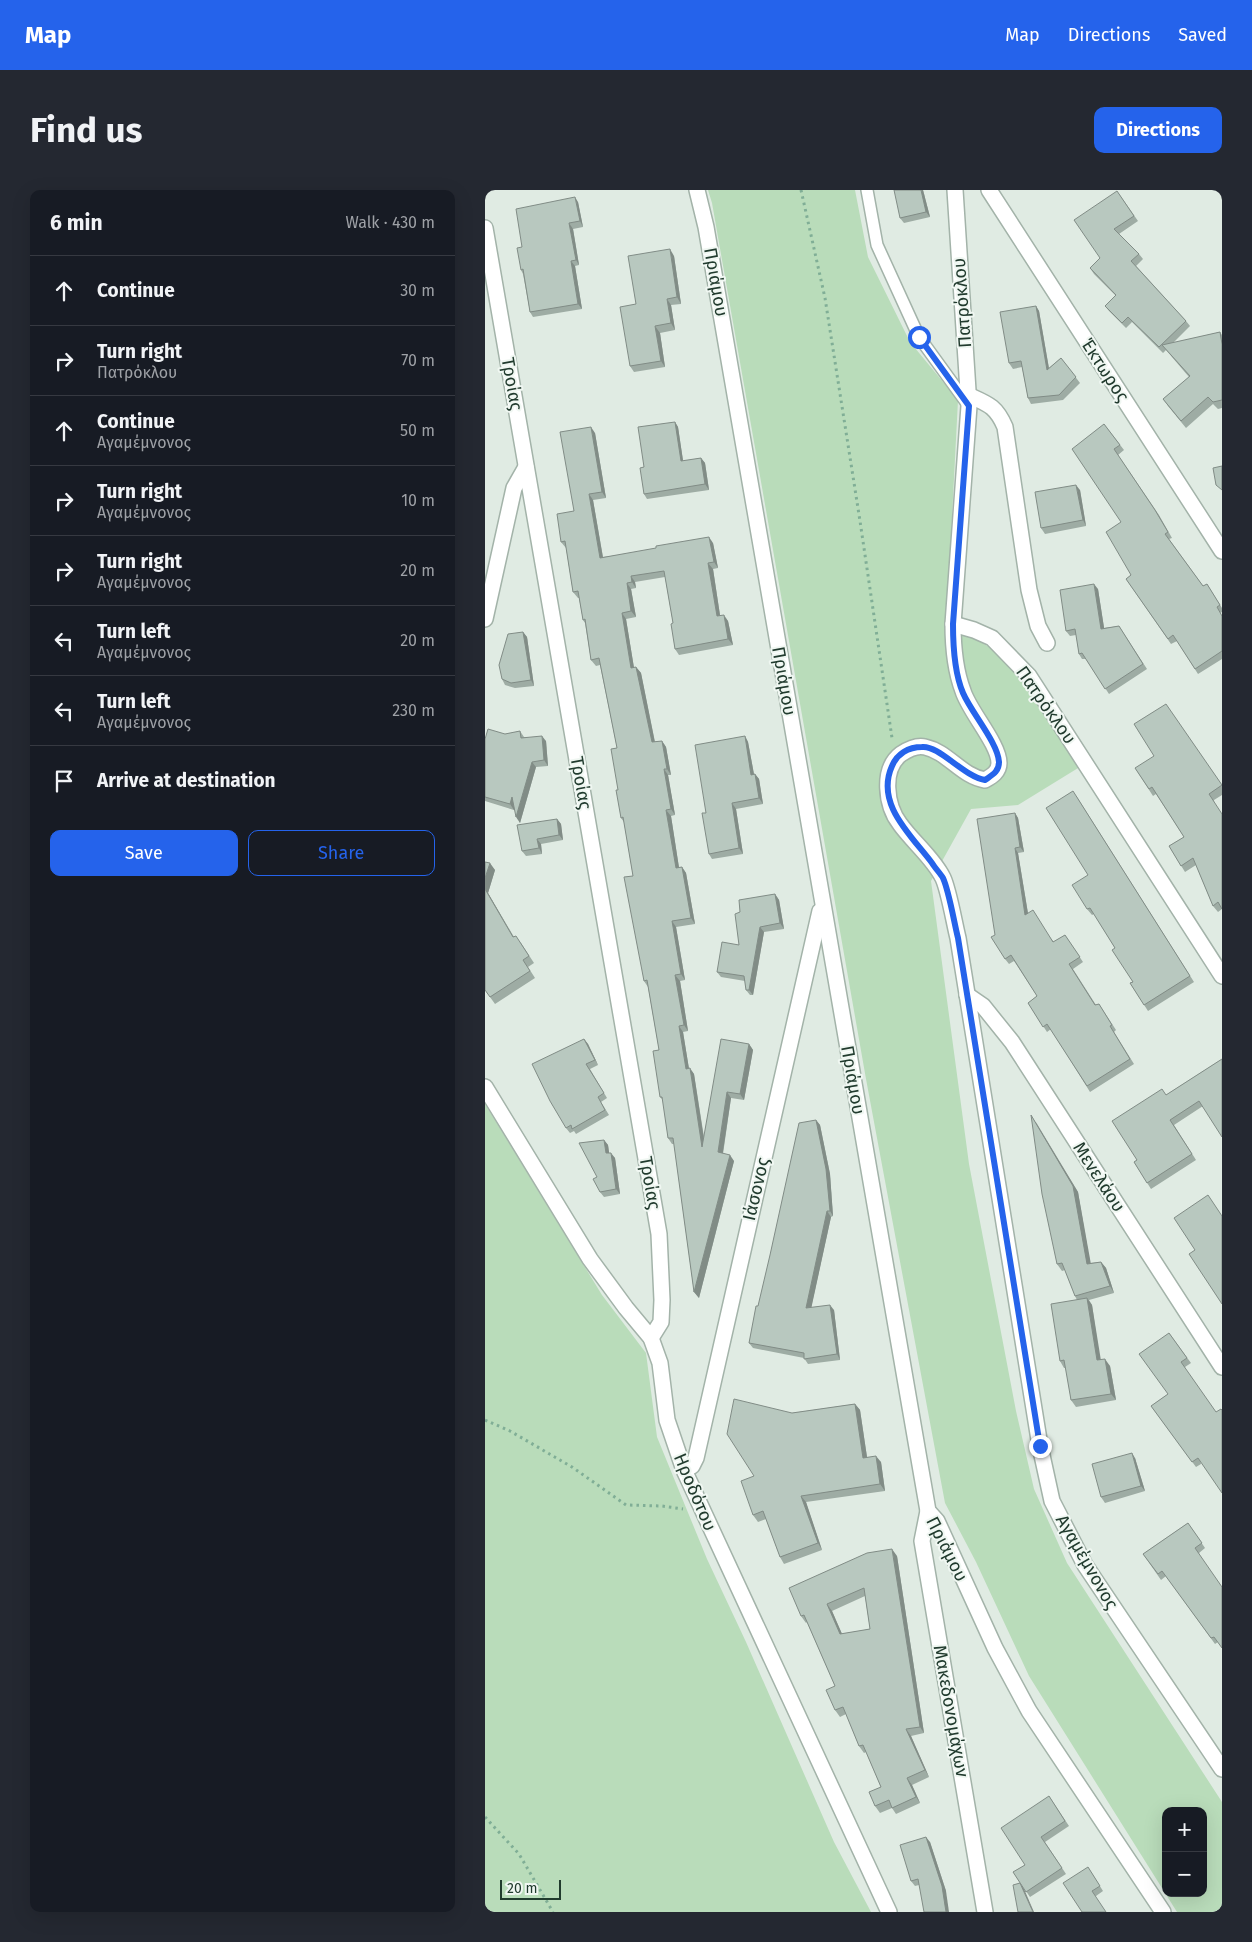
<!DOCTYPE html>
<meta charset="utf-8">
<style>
body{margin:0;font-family:"Fira Sans",sans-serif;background:#242831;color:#f1f3f6}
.controls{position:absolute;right:15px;bottom:15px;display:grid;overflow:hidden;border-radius:10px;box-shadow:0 5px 20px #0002}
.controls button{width:45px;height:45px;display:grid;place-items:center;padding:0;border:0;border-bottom:1px solid #363941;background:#171b24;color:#f1f3f6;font:25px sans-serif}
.scale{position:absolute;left:15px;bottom:12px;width:61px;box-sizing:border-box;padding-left:5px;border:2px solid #213b2e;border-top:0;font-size:14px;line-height:18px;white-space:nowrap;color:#213b2e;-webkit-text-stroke:4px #f0f7f2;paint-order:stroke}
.stop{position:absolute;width:15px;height:15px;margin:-11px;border:4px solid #2563eb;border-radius:50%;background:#fff}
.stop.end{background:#2563eb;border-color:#fff;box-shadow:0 1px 5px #0008}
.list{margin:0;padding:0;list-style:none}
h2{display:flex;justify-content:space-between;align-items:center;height:65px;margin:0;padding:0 20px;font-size:21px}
h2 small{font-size:16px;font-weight:400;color:#9ea1a6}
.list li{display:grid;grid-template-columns:32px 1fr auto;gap:15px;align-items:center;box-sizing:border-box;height:70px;padding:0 20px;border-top:1px solid #363941}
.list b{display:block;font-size:19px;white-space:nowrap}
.list p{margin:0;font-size:16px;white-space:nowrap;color:#9ea1a6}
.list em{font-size:16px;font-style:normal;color:#9ea1a6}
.actions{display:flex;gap:10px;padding:15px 20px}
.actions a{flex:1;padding:11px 0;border:1px solid #2563eb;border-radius:10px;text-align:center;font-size:18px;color:#2563eb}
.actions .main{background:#2563eb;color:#fff}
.icon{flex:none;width:28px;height:28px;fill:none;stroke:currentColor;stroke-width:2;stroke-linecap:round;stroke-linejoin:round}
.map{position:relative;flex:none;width:737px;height:1722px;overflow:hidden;border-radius:10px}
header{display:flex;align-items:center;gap:30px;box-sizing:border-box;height:70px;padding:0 25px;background:#2563eb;color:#fff}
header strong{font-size:24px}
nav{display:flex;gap:28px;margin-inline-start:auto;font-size:18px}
.intro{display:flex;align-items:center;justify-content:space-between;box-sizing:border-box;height:120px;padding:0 30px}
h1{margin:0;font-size:35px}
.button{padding:12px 22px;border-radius:10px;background:#2563eb;color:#fff;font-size:18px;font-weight:700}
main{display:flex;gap:30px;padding:0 30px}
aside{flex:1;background:#171b24;border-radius:10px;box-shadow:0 5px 20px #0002}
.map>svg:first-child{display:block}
.green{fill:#b9dcba;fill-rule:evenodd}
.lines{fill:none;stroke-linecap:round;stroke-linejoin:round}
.lane-casing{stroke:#a3b3a9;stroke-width:14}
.street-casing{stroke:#a3b3a9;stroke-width:18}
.path{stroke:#80ae96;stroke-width:3;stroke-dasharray:2.5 4;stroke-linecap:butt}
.lane{stroke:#fff;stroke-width:11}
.street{stroke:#fff;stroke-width:15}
.wall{fill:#9eaca4;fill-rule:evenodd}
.shaded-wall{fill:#818c86}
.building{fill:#b8c8bf;stroke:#818c86;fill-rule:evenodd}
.route{stroke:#2563eb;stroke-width:6}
.labels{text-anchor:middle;stroke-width:4;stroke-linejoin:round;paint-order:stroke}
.street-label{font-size:18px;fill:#213b2e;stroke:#f0f7f2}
</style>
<header>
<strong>Map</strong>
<nav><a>Map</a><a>Directions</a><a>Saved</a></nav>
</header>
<div class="intro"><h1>Find us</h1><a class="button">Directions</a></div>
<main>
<aside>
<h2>6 min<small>Walk · 430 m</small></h2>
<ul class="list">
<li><svg class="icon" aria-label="ahead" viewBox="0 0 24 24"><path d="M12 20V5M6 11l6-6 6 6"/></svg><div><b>Continue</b></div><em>30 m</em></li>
<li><svg class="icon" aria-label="right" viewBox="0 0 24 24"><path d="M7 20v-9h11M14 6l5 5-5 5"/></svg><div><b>Turn right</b><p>Πατρόκλου</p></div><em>70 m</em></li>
<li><svg class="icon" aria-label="ahead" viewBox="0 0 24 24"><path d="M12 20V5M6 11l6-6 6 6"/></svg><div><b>Continue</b><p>Αγαμέμνονος</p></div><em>50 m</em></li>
<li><svg class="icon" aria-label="right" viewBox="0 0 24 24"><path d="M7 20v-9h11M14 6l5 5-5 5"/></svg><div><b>Turn right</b><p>Αγαμέμνονος</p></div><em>10 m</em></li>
<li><svg class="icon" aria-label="right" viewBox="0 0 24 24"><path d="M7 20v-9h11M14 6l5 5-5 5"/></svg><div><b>Turn right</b><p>Αγαμέμνονος</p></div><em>20 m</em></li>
<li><svg class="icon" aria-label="left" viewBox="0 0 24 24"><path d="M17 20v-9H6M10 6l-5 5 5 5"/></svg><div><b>Turn left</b><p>Αγαμέμνονος</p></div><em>20 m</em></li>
<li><svg class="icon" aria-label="left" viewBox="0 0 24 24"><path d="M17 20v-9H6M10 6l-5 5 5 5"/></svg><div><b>Turn left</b><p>Αγαμέμνονος</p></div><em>230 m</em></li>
<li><svg class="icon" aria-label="arrive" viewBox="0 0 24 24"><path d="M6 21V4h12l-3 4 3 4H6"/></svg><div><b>Arrive at destination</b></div></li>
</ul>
<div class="actions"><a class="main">Save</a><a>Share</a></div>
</aside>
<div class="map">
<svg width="737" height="1722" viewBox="0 0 737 1722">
<rect width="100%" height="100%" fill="#e0ebe3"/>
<g class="green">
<path d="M 223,0 L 370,0 L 383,67 L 425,152 L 473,210 L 461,445 L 486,446 L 517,465 L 598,575 L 533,615 L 486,619 L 446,691 L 484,974 L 531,1221 L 549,1299 L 582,1373 L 737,1612 L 737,1722 L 692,1722 L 544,1486 L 491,1372 L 460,1313 L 381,889 L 227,13 ZM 681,1621 L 718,1621 L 718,1703 L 681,1703 Z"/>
<polygon points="0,914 117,1105 161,1163 172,1247 222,1369 261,1452 349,1652 386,1722 0,1722"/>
</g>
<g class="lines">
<defs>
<polyline id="lane" points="382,0 392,55 434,147 484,216"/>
<g id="street">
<polyline points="212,0 221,37 443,1321 452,1331 510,1458 544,1521 678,1722"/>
<path d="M 470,0 L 484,216 L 468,434 C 468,457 470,480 478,501 C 484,521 514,554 514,573 C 514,582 507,586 500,590 C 476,586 463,562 440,557 C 432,555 422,560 416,564 C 396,579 401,616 415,634 C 427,651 449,669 458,688 C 464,701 469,732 473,748 L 555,1256 L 567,1311 L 600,1375 L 737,1579"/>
<polyline points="504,0 737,361"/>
<polyline points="0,38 174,1044 177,1110 176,1132 166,1148"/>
<path d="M 483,205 C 503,214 511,216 520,237 L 544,400 L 553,436 L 562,453"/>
<polyline points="0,429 29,298 41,277"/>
<polyline points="468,434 489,440 507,448 544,486 737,786"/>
<polyline points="482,805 498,816 527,852 737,1177"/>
<polyline points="0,897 105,1069 141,1118 166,1148 175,1173 182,1230 199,1280 404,1722"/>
<polyline points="199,1280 207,1276 211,1268 335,721"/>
<polyline points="443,1321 437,1351 500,1722"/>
</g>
</defs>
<use href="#lane" class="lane-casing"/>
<use href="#street" class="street-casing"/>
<g class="path">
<polyline points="316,0 340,108 375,331 407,548"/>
<polyline points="0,1230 25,1241 87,1277 141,1315 177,1316 198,1319"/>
<polyline points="0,1627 34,1664 68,1722"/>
</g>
<use href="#lane" class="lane"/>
<use href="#street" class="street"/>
</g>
<g class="wall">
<polygon points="438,0 445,27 419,33 415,28"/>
<polygon points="632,1 653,31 634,44 654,64 658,69 651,76 701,131 705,136 688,153 735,142 737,145 737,218 733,219 728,214 701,238 683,216 678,209 704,187 681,160 678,163 647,132 641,138 624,121 620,116 631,106 609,84 605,78 615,68"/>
<polygon points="93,12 98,37 88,39 94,75 90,76 97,119 48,127 45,122 38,84 36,80 37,57"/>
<polygon points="189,66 196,114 186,115 190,140 175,143 180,177 149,182 145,176 151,114"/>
<polygon points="551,116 554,121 564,178 576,168 595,193 578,210 546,214 543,208 537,177 528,179 524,173"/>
<polygon points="190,232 193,237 198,271 216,268 220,273 224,300 162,309 159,304 159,277"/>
<polygon points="619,234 639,260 633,265 674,325 687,348 684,349 718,396 722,394 737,418 737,422 735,423 737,426 737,469 713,484 692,451 686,454 641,389 646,385"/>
<polygon points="110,243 121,308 108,310 118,367 228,353 233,378 228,379 235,425 243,431 248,455 194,465 190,459 188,433 180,387 150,392 151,398 146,399 151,427 141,429 149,478 151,477 156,483 170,552 177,551 181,557 186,585 183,585 190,625 186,626 194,678 197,677 201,683 210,734 191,737 200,790 195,791 203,841 198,842 204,879 209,884 219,947 264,854 268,860 259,910 246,908 238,964 249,971 214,1108 209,1102 189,954 187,954 183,948 178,910 175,907 174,860 163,797 159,791 148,686 139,632 136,628 133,600 132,558 115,475 111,476 106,470 100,433 98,430 94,408 93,408 88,402 81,358 76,352 89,321"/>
<polygon points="595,300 601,336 560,344 556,338"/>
<polygon points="613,399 619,438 634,436 662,479 624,504 601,469 597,469 594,464 591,445 585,446 581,441"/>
<polygon points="38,442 42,447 49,496 30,498 20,495 17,489"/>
<polygon points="35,541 39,547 61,551 63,576 51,577 35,633 29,618 29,620 0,611 0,549 20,544"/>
<polygon points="260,546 263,552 269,584 270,584 274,589 278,614 251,619 258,664 227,669 224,664 221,623"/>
<polygon points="650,578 737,595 737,605 729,610 737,719 733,722 728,716 711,675 700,682 684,656 699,647 671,604 668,606"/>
<polygon points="592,607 709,792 663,821 645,793 648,792 630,758 609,724 607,725 602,719 603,685"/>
<polygon points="530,623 533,628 539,662 533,663 543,723 569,752 580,745 598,772 588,779 611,815 614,814 631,840 629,842 649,874 605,902 566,839 562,842 543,813 552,806 529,771 524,774 520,769 510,745"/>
<polygon points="72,629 76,634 78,650 56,654 57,664 41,666 37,661"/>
<polygon points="0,672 10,680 3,703 29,747 36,753 49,773 43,777 50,788 10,814 0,800"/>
<polygon points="290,704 294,710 299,739 279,742 268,805 265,805 261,800 260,791 236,787 232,782 254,755 255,722"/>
<polygon points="99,849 103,854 113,875 105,879 122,908 116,912 124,925 91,944 89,941 85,943 81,938"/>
<polygon points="737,869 718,916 689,935 711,970 666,999 649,972 652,970 681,905"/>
<polygon points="331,930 335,935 345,984 348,1026 346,1027 326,1118 349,1120 355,1170 323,1174 319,1168 268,1158 264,1153 273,1116"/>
<polygon points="551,932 593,1002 605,1073 616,1072 621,1078 629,1103 604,1110 607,1115 615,1170 625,1176 631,1210 591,1217 586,1210 581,1178 579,1178 575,1171 592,1110 590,1106 580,1080 577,1081 572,1074"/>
<polygon points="119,950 123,955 124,963 130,968 135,1004 119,1007 115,1002 112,987"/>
<polygon points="684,1143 706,1173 700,1177 716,1274 711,1277 666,1216 683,1204"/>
<polygon points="370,1214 375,1220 382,1267 396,1272 400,1301 321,1312 337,1360 299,1374 295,1367 281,1329 273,1332 268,1325 269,1286 307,1223"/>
<polygon points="650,1268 660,1301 620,1313 616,1307"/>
<polygon points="703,1333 720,1358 714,1363 733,1452 730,1454 681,1386 676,1390 658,1364"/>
<path d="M 412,1366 L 439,1543 L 426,1546 L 444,1587 L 427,1595 L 435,1613 L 411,1624 L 407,1618 L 395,1623 L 390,1616 L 396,1597 L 381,1562 L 379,1563 L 374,1556 L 361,1524 L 355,1527 L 350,1520 L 350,1496 L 322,1432 L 321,1433 L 316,1426 ZM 380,1406 L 385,1439 L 357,1444 L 347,1421 Z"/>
<polygon points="564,1606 584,1636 560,1652 581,1684 545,1707 528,1682 540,1675"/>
<polygon points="445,1652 461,1701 434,1695 430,1696 426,1691"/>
<polygon points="603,1677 618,1701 611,1706 597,1722"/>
</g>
<g class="shaded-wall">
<polygon points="436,0 438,0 445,27 441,22"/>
<polygon points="90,7 93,12 98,37 95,31"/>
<polygon points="84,33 88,39 94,75 91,70"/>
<polygon points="185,59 189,66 196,114 192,107"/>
<polygon points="86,71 90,76 97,119 93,114"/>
<polygon points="182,109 186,115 190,140 186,133"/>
<polygon points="551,116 554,121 565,185 562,180"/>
<polygon points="170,136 175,143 180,177 176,171"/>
<polygon points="190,232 193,237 199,277 196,271"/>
<polygon points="106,237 110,243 121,308 117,302"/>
<polygon points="216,268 220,273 224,300 220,294"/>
<polygon points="591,295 595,300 601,336 598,330"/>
<polygon points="104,304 108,310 119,374 115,368"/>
<polygon points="224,347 228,353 233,378 229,372"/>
<polygon points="223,373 228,379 236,432 232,426"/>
<polygon points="146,386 150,392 151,398 147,392"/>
<polygon points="142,393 146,399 151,427 146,421"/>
<polygon points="609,394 613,399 620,444 616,439"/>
<polygon points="137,423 141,429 150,484 146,478"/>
<polygon points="239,425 243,431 248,455 243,449"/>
<polygon points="38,442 42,447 49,496 46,490"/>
<polygon points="151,477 156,483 171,558 167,552"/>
<polygon points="57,546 61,551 63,576 59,570"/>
<polygon points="260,546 263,552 270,590 266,585"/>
<polygon points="177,551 181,557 186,585 182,579"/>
<polygon points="47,572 51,577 35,633 31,627"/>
<polygon points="179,579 183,585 190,625 186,619"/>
<polygon points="270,584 274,589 278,614 274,608"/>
<polygon points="27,607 31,613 29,620 25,614"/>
<polygon points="247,613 251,619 258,664 254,658"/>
<polygon points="181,620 186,626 195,684 191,678"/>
<polygon points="530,623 533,628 539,662 535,657"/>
<polygon points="72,629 76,634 78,650 74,645"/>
<polygon points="52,649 56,654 57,664 54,658"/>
<polygon points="530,658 533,663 544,730 540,725"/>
<polygon points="5,673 10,680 3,703 33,755 0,699 0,688"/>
<polygon points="197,677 201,683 210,734 206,728"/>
<polygon points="290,704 294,710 299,739 295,733"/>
<polygon points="187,731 191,737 200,790 196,784"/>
<polygon points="275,737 279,742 268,805 264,800"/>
<polygon points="190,785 195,791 203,841 199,835"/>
<polygon points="194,836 198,842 205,885 201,879"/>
<polygon points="99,849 103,854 113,875 110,870"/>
<polygon points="264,854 268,860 259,910 255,904"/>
<polygon points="205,878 209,884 221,963 217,957"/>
<polygon points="242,902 246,908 237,968 233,962"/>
<polygon points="546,925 593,1002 607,1080 602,1074"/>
<polygon points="331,930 335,935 345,984 348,1026 345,1021"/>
<polygon points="119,950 123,955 125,969 121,963"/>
<polygon points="126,963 130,968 135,1004 131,999"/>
<polygon points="245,965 249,971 214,1108 209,1102"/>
<polygon points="342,1021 346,1027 325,1124 321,1118"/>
<polygon points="616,1072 621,1078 629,1103 625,1096"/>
<polygon points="602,1108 607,1115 617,1177 612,1170"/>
<polygon points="345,1115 349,1120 355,1170 352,1164"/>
<polygon points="620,1169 625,1176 631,1210 626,1204"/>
<polygon points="370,1214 375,1220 383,1274 378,1268"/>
<polygon points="647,1263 650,1268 660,1301 656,1296"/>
<polygon points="391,1266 396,1272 400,1301 395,1294"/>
<polygon points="316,1306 321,1312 337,1360 333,1353"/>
<polygon points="407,1359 412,1366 439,1543 435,1537"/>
<polygon points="342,1414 347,1421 360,1451 355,1444"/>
<polygon points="421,1539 426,1546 444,1587 440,1580"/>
<polygon points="422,1588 427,1595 435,1613 431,1607"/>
<polygon points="441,1647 445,1652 461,1701 464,1722 461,1722"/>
<polygon points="535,1693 539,1699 549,1722 548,1722"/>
</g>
<g class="building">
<polygon points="409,0 436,0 441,22 415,28"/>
<polygon points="632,1 649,26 629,39 654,64 646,71 701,131 674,157 643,127 637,133 620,116 631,105 605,78 615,68 589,30"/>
<polygon points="90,7 95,31 84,33 91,70 86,71 93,114 45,122 38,79 36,80 32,58 37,57 31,19"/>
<polygon points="185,59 192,107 182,109 186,133 170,136 176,171 145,176 135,117 151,114 143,66"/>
<polygon points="551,116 562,180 576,168 591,187 574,205 543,208 536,171 524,173 515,122"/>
<polygon points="735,142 737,154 737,210 728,212 723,207 696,231 678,209 705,186 677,155"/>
<polygon points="190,232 196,271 216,268 220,294 159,304 155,278 159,277 153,237"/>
<polygon points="619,234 635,255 629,259 670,320 683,342 680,344 718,396 722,394 735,415 732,417 737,426 737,461 710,479 688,445 683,449 641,389 646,385 621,342 636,332 587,259"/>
<polygon points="106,237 117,302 104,304 115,368 171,358 171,356 224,347 229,372 223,373 232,426 239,425 243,449 190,459 186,434 188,433 179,381 146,386 147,392 142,393 146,421 137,423 146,478 151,477 167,552 177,551 182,579 179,579 186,619 181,620 191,678 197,677 206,728 187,731 196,784 190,785 199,835 194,836 201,879 205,878 217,957 236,849 264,854 255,904 242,902 233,962 245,965 209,1102 188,948 183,948 177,907 175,907 168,861 174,860 162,790 159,791 139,687 148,686 138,627 136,628 131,600 133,600 126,559 132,558 114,468 106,470 100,429 98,430 93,401 88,402 80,351 76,352 72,324 89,321 75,242"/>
<polygon points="737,276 737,300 731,295 728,278"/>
<polygon points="591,295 598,330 556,338 550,302"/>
<polygon points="609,394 616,439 634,436 658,474 620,499 597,463 594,464 590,439 581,441 575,400"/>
<polygon points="38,442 46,490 26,493 17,489 14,475 23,444"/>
<polygon points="681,514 737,595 724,604 737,624 737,719 733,712 728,716 708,668 696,676 684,656 699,647 667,597 664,599 650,578 669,566 649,534"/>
<polygon points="3,539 20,544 35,541 36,548 57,546 59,570 47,572 31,627 27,607 25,614 0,607 0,549"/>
<polygon points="260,546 266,585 270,584 274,608 247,613 254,658 224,664 217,623 221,623 210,555"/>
<polygon points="588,601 705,786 659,815 645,793 648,792 627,760 630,758 605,718 602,719 587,695 603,685 561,618"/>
<polygon points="530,623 535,657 530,658 540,725 548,720 568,752 580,745 595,767 584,774 610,815 614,814 627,835 625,836 645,869 602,896 562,834 558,837 543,813 552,806 526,765 520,769 506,747 510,745 492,629"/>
<polygon points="72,629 74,645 52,649 54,658 37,661 32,635"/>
<polygon points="0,672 5,673 0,688"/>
<polygon points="0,699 28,747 31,746 44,766 38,770 45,781 5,807 0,800"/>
<polygon points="290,704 295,733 275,737 264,800 261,800 259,786 232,782 237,752 254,755 250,724 255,722 254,710"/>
<polygon points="99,849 110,870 101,874 119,903 113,907 120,920 87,939 86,935 81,938 65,911 47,874"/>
<polygon points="737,869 737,947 714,911 685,930 707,964 662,993 649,972 652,970 627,931 677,899 681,905"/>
<polygon points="546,925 588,996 602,1074 616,1072 625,1096 590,1106 577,1073 572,1074 557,1004"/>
<polygon points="331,930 341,979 345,1021 342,1021 321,1118 345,1115 352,1164 319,1169 319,1163 264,1153 271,1116 273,1116 285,1065 314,933"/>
<polygon points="119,950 121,963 126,963 131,999 115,1002 108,989 112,987 94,953"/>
<polygon points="723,1005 737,1026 737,1114 704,1064 710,1060 689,1028"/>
<polygon points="602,1108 612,1170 620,1169 626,1204 586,1210 579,1170 575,1171 566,1114"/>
<polygon points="684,1143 702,1168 696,1172 731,1222 736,1219 737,1220 737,1303 713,1268 707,1272 666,1216 683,1204 654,1164"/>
<polygon points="249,1209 307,1223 370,1214 378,1268 391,1266 395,1294 316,1306 333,1353 295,1367 278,1321 268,1325 256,1291 269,1286 242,1244"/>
<polygon points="647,1263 656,1296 616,1307 607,1274"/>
<polygon points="703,1333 717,1353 710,1358 737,1397 737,1458 729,1447 726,1448 677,1381 673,1384 658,1364"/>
<path d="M 407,1359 L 435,1537 L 421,1539 L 440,1580 L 422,1588 L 431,1607 L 407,1618 L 404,1610 L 390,1616 L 384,1602 L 396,1597 L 378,1555 L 374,1556 L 358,1517 L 350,1520 L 341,1500 L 350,1496 L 319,1425 L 316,1426 L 304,1398 L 382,1363 ZM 379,1398 L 385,1439 L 355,1444 L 342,1414 Z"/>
<polygon points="564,1606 580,1631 556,1647 577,1678 541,1702 528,1682 540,1675 516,1638"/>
<polygon points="441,1647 457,1696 461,1722 439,1722 433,1689 426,1691 415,1655"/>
<polygon points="603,1677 615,1696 607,1701 621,1722 597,1722 578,1693"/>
<polygon points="535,1693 548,1722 533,1722 528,1695"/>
</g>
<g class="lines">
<path class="route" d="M 434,147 L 484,216 L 468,434 C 468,456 469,482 478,503 C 486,522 513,553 514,572 C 514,582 507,585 500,590 C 478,586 454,555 437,557 C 423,557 412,564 407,576 C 390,614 426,645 447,673 C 450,678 455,683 458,688 C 464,701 469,732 473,748 L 555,1256"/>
</g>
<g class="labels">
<g class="street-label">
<text transform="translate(231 92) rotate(80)" y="6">Πριάμου</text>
<text transform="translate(477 113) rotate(-94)" y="6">Πατρόκλου</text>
<text transform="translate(620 180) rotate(57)" y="6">Έκτωρος</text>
<text transform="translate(27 194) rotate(80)" y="6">Τροίας</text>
<text transform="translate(299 491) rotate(80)" y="6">Πριάμου</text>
<text transform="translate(561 515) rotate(55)" y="6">Πατρόκλου</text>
<text transform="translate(96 593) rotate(80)" y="6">Τροίας</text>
<text transform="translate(368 890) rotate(80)" y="6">Πριάμου</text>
<text transform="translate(614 987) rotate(57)" y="6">Μενελάου</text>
<text transform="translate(165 993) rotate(80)" y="6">Τροίας</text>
<text transform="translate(271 999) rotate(-77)" y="6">Ιάσονος</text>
<text transform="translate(210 1302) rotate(67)" y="6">Ηροδότου</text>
<text transform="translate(462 1359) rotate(63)" y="6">Πριάμου</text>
<text transform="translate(602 1372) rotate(60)" y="6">Αγαμέμνονος</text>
<text transform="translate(466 1521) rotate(80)" y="6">Μακεδονομάχων</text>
</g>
</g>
</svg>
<div class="controls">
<button>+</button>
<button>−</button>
</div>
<div class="scale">20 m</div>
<div class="stop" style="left:434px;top:147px"></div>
<div class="stop end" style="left:555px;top:1256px"></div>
</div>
</main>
